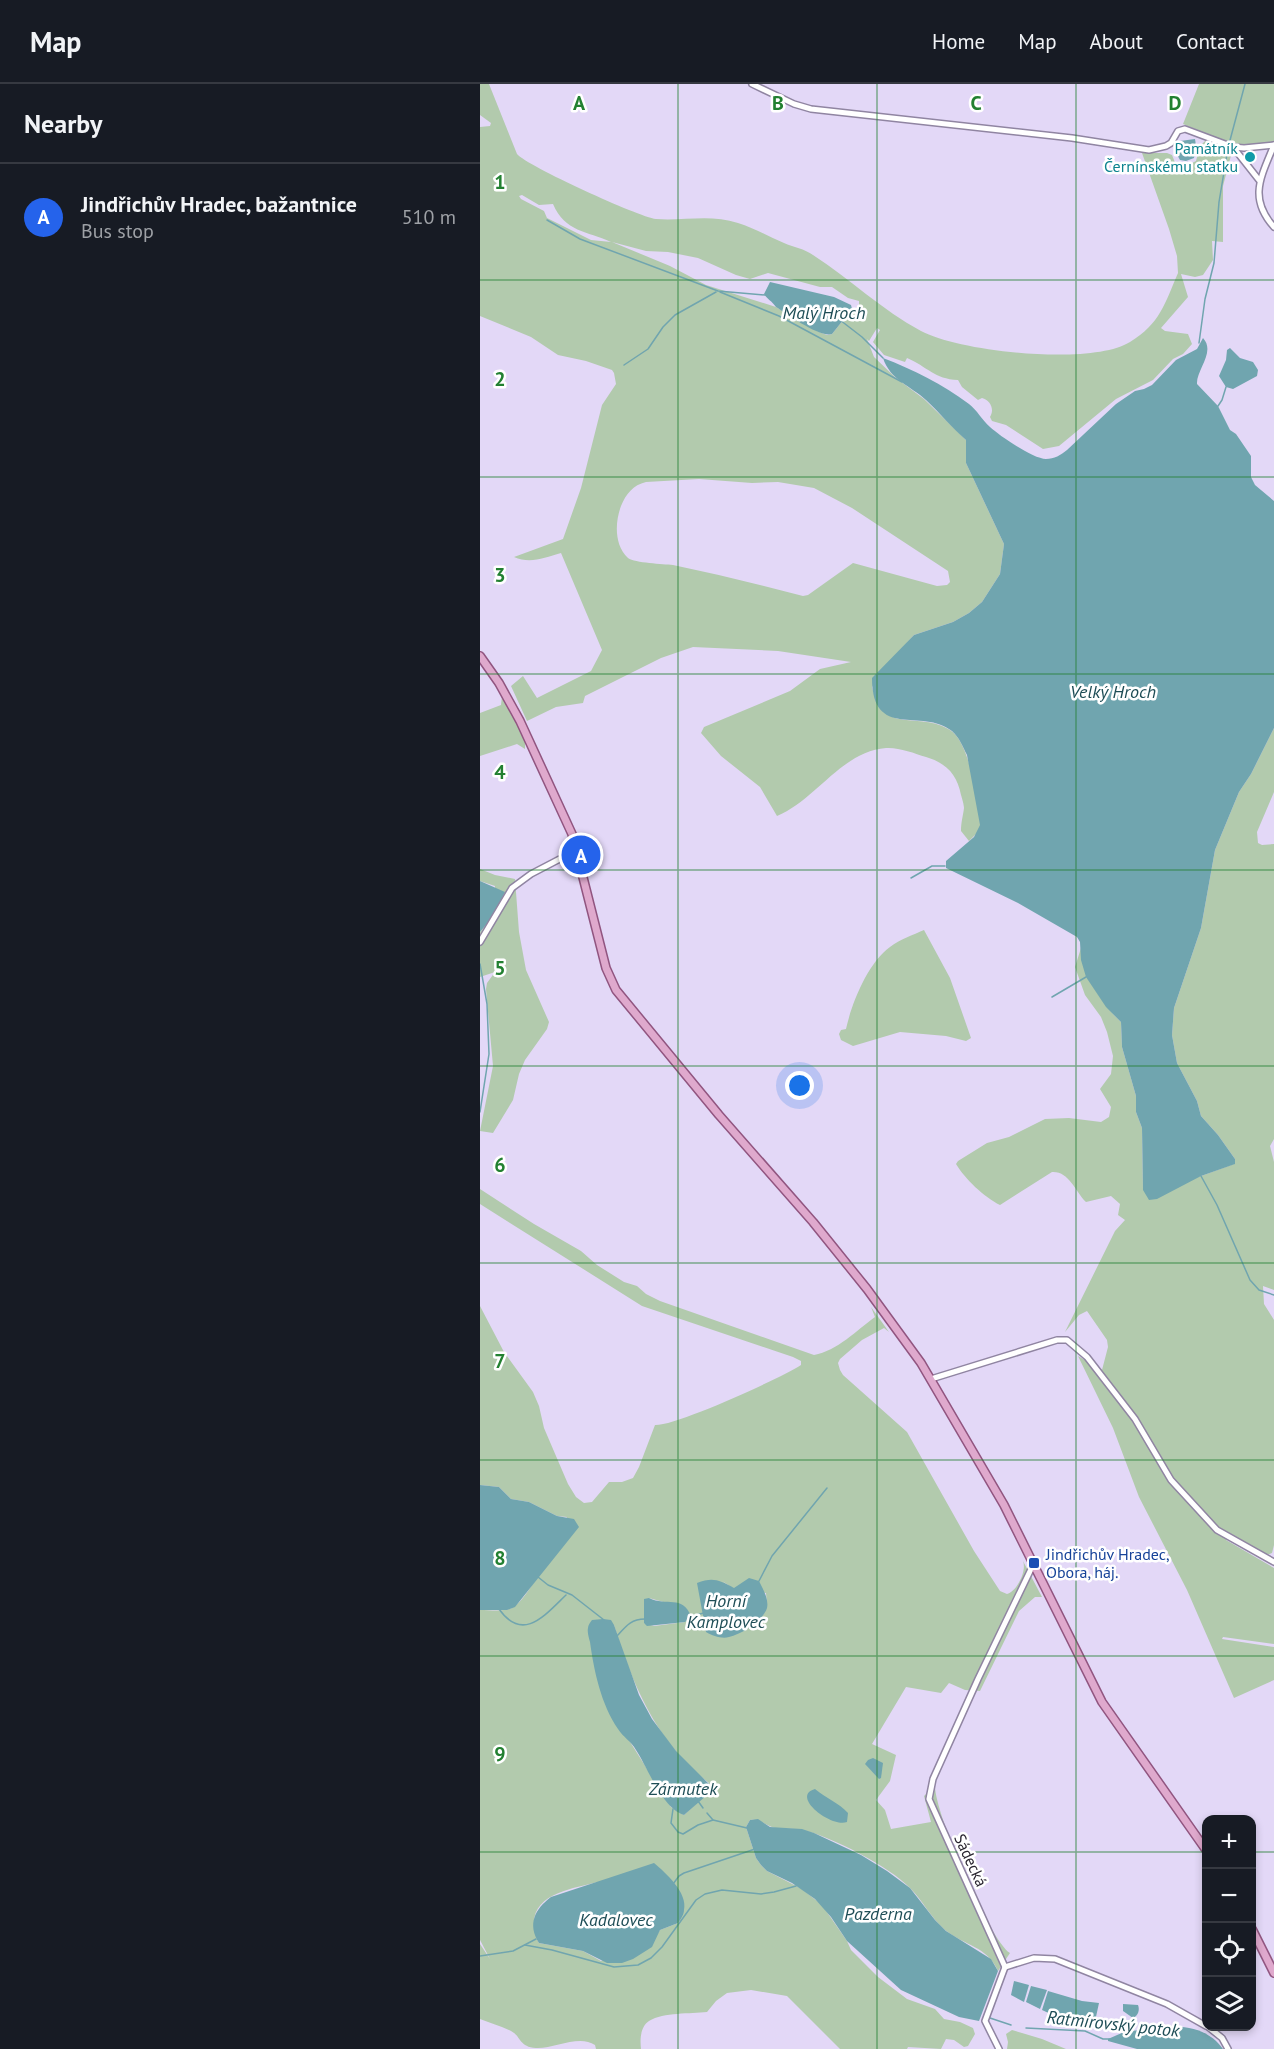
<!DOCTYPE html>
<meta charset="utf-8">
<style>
body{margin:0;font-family:"PT Sans",sans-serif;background:#242831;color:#f1f3f6}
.controls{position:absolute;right:18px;bottom:18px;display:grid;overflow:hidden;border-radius:12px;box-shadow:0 3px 9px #0003}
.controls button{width:54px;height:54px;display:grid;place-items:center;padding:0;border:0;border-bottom:2px solid #363941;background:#171b24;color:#f1f3f6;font:30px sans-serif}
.you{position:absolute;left:320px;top:1002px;width:21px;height:21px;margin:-15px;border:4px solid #fff;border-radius:50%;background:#1a73e8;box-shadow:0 0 0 9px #1a73e833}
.badge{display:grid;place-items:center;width:39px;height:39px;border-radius:50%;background:#2563eb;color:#fff;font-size:20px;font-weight:700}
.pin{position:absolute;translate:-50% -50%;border:3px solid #fff;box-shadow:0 2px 6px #0006}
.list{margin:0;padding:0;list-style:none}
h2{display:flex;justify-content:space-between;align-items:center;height:78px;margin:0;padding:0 24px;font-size:26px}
h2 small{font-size:20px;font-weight:400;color:#9ea1a6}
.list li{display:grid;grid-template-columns:39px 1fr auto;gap:18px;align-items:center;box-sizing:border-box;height:108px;padding:0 24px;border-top:2px solid #363941}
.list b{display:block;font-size:22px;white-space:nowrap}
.list p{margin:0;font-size:20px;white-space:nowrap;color:#9ea1a6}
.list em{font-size:20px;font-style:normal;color:#9ea1a6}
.icon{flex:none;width:33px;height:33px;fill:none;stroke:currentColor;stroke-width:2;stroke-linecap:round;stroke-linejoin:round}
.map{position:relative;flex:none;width:794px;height:1965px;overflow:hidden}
header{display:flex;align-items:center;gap:36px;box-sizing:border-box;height:84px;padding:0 30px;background:#171b24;border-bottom:2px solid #363941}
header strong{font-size:28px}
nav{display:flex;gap:33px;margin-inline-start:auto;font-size:21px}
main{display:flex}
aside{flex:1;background:#171b24}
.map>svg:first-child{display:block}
.green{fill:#b2caad;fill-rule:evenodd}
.water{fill:#70a5af}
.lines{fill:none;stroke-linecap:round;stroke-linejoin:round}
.stream{stroke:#70a5af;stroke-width:1.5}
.minor-casing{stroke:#9085a2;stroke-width:8}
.major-casing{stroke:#915580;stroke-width:10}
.minor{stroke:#fff;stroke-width:5}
.major{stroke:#dfa9cd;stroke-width:7}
.grid{fill:none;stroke:#228031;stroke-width:1.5;stroke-opacity:0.55}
.culture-dot{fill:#0f9aa8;stroke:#fff;stroke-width:2}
.transit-dot{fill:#1a4fb4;stroke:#fff;stroke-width:2}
.labels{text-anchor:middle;stroke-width:5;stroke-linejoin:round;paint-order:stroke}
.culture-label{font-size:16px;fill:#0d838f;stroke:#fff;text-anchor:end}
.transit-label{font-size:16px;fill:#164399;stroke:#fff;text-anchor:start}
.street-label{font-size:16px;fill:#28242f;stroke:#fff}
.water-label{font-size:18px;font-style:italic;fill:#1e4d56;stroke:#fff}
.grid-label{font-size:20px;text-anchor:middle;font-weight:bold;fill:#228031;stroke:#fff;stroke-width:5;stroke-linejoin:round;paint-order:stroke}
</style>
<header>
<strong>Map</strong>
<nav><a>Home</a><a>Map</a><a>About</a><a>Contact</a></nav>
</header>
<main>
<aside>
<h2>Nearby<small></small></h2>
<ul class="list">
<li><span class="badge">A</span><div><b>Jindřichův Hradec, bažantnice</b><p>Bus stop</p></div><em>510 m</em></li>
</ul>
</aside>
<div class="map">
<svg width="794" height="1965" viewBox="0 0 794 1965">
<rect width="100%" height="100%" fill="#e3d8f7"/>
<g class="green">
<path d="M 0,0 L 9,0 L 37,70 C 47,82 159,133 176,135 C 204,137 231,130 258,139 C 274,144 288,152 304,159 C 313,163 325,165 333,171 C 370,195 402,226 441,247 C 480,268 612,282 650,258 C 680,240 685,219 698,189 L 697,172 L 689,145 L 662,69 L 687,69 L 692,71 L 696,81 L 702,84 L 716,77 L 720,62 L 725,57 L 741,62 L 744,57 L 703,40 L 719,0 L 794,0 L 794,58 L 760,62 L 754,60 L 743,102 L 743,158 L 732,157 L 733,176 L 723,191 L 715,193 L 701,190 L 708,213 L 681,244 L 685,247 L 708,250 L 712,260 L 703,270 L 693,275 L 673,296 L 636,315 L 579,362 L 563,365 L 526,341 L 512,337 L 510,333 C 515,325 510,316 502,314 L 498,316 L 482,303 L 478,296 C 454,295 448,283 427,274 L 425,278 L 404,271 L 393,258 L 400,246 L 397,244 L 389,257 L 387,255 L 394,273 L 416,294 L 444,315 L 486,356 L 486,379 L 524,460 L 520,490 L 502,518 L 489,529 L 473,538 L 434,551 L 412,575 L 392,603 C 404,653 438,626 470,646 C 490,658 498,719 501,741 L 498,748 L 489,757 L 481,747 C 481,738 483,732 484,724 C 484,721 482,714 481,711 C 477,690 466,679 446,673 C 434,669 418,663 406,664 C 362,667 336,716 297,732 L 280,703 L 241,672 L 221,649 L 224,643 L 310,607 L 340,585 L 371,578 L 298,567 L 213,563 L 181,574 L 105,612 L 103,619 L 76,623 L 47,637 L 31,602 L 43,592 L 57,614 L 111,587 L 122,566 L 81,469 C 64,474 50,480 34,473 L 83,455 L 101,404 L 122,321 L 136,300 L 134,289 L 132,286 L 106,277 L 78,271 L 51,253 L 0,232 L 0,43 L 10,42 L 11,39 L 0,31 ZM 42,111 L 59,121 L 73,120 C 85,148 107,147 131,158 L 111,156 L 67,134 L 64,127 L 41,115 L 39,112 ZM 132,158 L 166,167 L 188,168 L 218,174 L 256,191 L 270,195 L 288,189 L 340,203 L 352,203 L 368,214 L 379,217 L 379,224 L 372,225 L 352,250 L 347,251 L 339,248 L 296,223 L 226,201 L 190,182 ZM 219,395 L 272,399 L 298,398 L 334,404 L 372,424 L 468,487 L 470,498 L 467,501 L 457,502 L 373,479 L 328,511 L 323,512 C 280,501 237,490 193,481 C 183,480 155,479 148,474 C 134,461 135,438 141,422 C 146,410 153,401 166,398 Z"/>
<polygon points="22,612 45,656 45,665 37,660 0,672 0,629 21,621"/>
<path d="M 794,644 L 794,708 L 777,748 L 778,759 L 782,761 L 794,760 L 794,1055 L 790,1062 L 794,1078 L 794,1206 L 783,1202 L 784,1220 L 794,1236 L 794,1461 L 792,1469 L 787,1471 L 751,1450 L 746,1456 L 794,1484 L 794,1560 L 743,1553 L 742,1555 L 794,1563 L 794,1596 L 754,1614 L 707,1506 L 659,1413 L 633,1344 L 598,1272 L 622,1286 L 628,1263 L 627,1256 L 607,1227 L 599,1231 L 585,1248 L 635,1147 L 645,1136 L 638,1131 L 640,1120 L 631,1112 L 606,1118 C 595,1107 589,1087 572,1088 L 520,1121 C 504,1113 485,1095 476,1080 L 478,1077 L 507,1059 L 529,1053 L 565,1035 L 589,1034 L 621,1038 L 629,1033 L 631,1023 L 620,1005 L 631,990 L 633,972 L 627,948 L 621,933 L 605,911 L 595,883 L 601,864 C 601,888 623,921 641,938 L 642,963 L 656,1012 L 656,1028 L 662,1044 L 663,1106 L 721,1092 L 754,1080 L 755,1075 L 738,1051 L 721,1032 L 717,1017 L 697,979 L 692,951 L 694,924 L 721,844 L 735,766 L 759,708 L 771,690 Z"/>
<polygon points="0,785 15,791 35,795 39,848 46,886 69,938 67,945 45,976 39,990 33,1016 13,1049 0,1047 13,982 6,905 7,899 15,888 0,893 0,848 12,834 15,802 0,797"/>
<path d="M 444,846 L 470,894 L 491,954 L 486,957 L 466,952 L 420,948 L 373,962 L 361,956 L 359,950 L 361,946 L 366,945 C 372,918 388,879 410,863 C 420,855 433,851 444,846 Z"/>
<path d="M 0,1105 L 54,1140 L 101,1167 L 117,1181 L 144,1198 L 157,1202 L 166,1210 L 180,1217 L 334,1271 C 357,1267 377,1246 395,1233 L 391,1223 L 409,1248 L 404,1244 L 382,1256 L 360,1275 L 358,1279 L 360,1286 L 363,1291 L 427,1348 L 494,1467 L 520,1507 L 527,1510 C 537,1507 547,1487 543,1477 L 562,1513 L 555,1513 L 539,1527 L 500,1607 L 485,1606 L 469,1599 L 461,1609 L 426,1603 L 392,1660 L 416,1671 L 410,1697 L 396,1716 L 405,1726 L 411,1745 L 451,1738 L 444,1712 L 455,1701 C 454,1728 509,1855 530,1869 L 518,1887 C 507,1862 485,1862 465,1846 C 451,1834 443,1817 430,1804 C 410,1783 351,1752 322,1746 C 313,1744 304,1745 295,1744 C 285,1742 281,1734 270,1736 L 266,1743 L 276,1774 L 281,1781 L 287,1787 L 322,1805 L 342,1821 L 367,1857 L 371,1866 L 398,1893 L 427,1915 L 455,1925 L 464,1935 L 480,1938 L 493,1944 L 495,1950 L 488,1962 L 484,1963 L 474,1956 L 466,1955 L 461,1965 L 428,1963 L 427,1965 L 360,1965 L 307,1912 L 271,1906 L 247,1909 L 236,1917 L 227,1928 C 210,1930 184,1928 169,1937 C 160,1943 160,1956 161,1965 L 116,1965 L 115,1961 C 99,1950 74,1965 56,1964 C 39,1963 41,1952 31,1947 C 21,1942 10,1939 0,1935 L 0,1860 L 10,1875 L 0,1856 L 0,1526 C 10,1526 24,1528 32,1524 C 51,1514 77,1453 87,1433 L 77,1432 L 49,1418 L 31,1415 L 19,1403 L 0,1401 L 0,1222 L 24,1268 L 53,1308 L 59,1322 L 64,1344 L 88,1400 L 96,1413 L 104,1419 L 112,1418 L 129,1398 L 142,1398 L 153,1394 L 159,1383 L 175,1341 C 196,1342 301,1294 321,1281 L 321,1277 L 313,1273 L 162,1222 L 0,1120 ZM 242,1497 L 254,1505 L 286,1509 L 287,1522 L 283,1531 ZM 169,1514 L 187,1519 L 205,1538 L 174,1542 L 164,1539 ZM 134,1541 C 152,1600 178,1661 229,1699 L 218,1718 L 204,1731 L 191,1723 L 147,1653 ZM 118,1798 L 198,1839 L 180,1846 L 174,1855 L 121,1877 L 103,1867 L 59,1859 C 55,1852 55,1848 54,1840 C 53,1809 95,1804 118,1798 Z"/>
<polygon points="532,1946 562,1955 586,1965 527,1965 528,1958 526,1950"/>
</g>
<g class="water">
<path d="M 715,55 L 716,62 L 714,74 L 706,77 L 700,76 C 696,69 694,63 700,57 Z"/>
<path d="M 290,198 L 354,213 L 371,221 L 372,225 L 352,250 C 340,254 307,230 296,223 C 292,217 287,215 284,210 Z"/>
<path d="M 723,254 C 736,268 716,286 717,300 L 738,322 L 750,346 L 756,350 L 771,372 L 771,393 L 775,401 L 794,417 L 794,644 L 771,690 L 759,708 L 735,766 L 721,844 L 694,924 L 692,951 L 697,979 L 717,1017 L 721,1032 L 738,1051 L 755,1075 L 755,1080 L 721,1092 L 677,1115 L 669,1116 L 663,1106 L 662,1044 L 656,1028 L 656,1012 L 642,963 L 641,938 L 626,923 L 606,893 L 601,876 L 600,858 L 597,853 L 538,819 L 466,784 L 466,777 L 494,753 L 500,741 L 487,671 C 483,663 479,653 472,647 C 442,623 392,657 392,594 L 434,551 L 473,538 L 489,529 L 502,518 L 520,490 L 524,460 L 486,379 L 486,356 C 472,344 460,329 446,316 C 431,302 410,296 403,274 C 434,286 462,300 489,320 C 497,326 502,336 510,343 C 520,352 553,375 566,375 C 574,375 581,371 587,366 L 636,320 L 655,307 L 664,305 L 672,301 L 696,276 L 717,265 Z"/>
<polygon points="750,264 760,274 773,278 778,286 777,292 753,305 746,303 739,292 746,276 747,266"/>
<polygon points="0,797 25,808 12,834 0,848"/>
<polygon points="0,1401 19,1403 31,1415 49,1418 77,1432 94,1435 99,1443 35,1523 27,1526 0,1526"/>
<path d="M 269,1494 L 279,1497 C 283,1505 289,1515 287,1524 C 283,1537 262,1550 249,1553 C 242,1555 233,1552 226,1548 L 217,1499 C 233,1493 239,1496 254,1504 Z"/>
<path d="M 169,1514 C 187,1523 202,1510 211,1532 L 205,1538 L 167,1542 L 164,1539 L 164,1515 Z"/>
<path d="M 123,1535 L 131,1536 L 134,1541 L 159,1611 L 172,1635 L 196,1667 L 234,1705 L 204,1731 C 182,1724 168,1684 156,1666 C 151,1657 143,1653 138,1645 C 121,1620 114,1587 110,1558 C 109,1554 107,1548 108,1544 C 108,1541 110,1539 112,1536 Z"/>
<polygon points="393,1674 403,1679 401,1694 399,1695 385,1680 388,1676"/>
<path d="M 335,1705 C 346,1714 359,1719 368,1729 L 367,1738 C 351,1744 310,1712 335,1705 Z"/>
<polygon points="278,1735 290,1743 322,1745 334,1749 381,1771 407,1787 430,1804 455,1836 466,1847 511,1875 518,1887 499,1937 479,1933 421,1906 367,1857 351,1833 335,1815 312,1799 287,1787 281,1781 276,1774 266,1743 270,1736"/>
<path d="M 174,1779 C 186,1789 208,1809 204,1826 C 204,1831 200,1836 198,1839 L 180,1846 L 172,1863 L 153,1875 L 142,1879 L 127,1879 L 103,1867 L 59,1859 C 47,1840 55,1825 71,1813 Z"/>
<polygon points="534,1897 549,1901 544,1918 531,1911"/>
<polygon points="551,1902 567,1906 560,1925 546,1918"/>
<polygon points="568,1907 602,1917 619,1919 614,1942 579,1934 580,1929 577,1933 562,1926"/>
<path d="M 643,1920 L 658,1921 C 660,1926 658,1932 653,1934 L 643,1927 Z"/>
<path d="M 690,1942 C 711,1943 729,1946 743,1965 L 657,1965 L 628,1957 L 628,1955 L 644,1948 Z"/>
</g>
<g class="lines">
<g class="stream">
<polyline points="749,60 765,0"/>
<polyline points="67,136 100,155 238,207 285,211"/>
<polyline points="240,208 299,232 422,298"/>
<polyline points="360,236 382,253 403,274"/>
<polyline points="719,259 725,215 734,179 739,118 748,64"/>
<polyline points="144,281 168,265 183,243 195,231 236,208"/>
<polyline points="738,322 742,316 746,303"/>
<polyline points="431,794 452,782 465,782"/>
<polyline points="0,880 7,920 9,970 0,1028"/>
<polyline points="572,913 606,893"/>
<polyline points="721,1092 737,1121 770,1196 779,1206 794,1211"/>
<polyline points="58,1493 68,1501 92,1511 124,1536"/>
<polyline points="279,1497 292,1472 347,1404"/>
<path d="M 19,1525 C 43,1559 65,1531 86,1511"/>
<polyline points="211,1532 224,1529"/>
<path d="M 137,1552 C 146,1542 151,1535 165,1535"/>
<polyline points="218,1717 223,1724"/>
<polyline points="193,1725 191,1739 198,1748 203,1750 218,1741 233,1736"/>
<polyline points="227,1729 233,1736 267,1744"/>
<polyline points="193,1800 199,1792 204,1789 275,1765"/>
<polyline points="45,1861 72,1866 134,1883 158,1881 171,1874 182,1863 216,1816 225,1810 242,1806 281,1810 294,1808 316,1802"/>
<polyline points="0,1872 33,1867 56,1855"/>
<polyline points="510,1934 531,1941"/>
<polyline points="546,1944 605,1947 623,1955 630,1955"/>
</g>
<defs>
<g id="minor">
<polyline points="272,0 314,20 331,25 592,54 669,66 686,62 691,59 698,47 705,45 753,63 779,96"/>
<path d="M 794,61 C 781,93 768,114 794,143"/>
<polyline points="753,63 764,64 794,61"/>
<polyline points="0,858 32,804 51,790 97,766"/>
<polyline points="451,1295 577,1256 587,1256 607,1273 655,1335 691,1396 737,1446 794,1478"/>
<polyline points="525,1883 449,1715 453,1695 498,1595 553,1481"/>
<polyline points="525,1883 554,1874 575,1875 687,1920 726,1942"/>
<polyline points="727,1942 742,1954 748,1965"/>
<polyline points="519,1965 505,1937 525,1883"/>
</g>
<g id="major">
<polyline points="0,572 19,599 40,637 92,750 126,884 136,906 239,1031 333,1138 387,1205 441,1279 524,1421 622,1618 726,1766"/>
<polyline points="772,1845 794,1889"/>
</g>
</defs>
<use href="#minor" class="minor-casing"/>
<use href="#major" class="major-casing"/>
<use href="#minor" class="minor"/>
<use href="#major" class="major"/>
</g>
<path class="grid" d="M 198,0 L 198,1965M 397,0 L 397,1965M 596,0 L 596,1965M 0,196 L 794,196M 0,393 L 794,393M 0,590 L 794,590M 0,786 L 794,786M 0,982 L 794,982M 0,1179 L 794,1179M 0,1376 L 794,1376M 0,1572 L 794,1572M 0,1768 L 726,1768M 772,1768 L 794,1768"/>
<circle class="culture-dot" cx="770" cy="73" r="6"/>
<rect class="transit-dot" x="548" y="1473" width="12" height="12" rx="3"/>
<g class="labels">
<g class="culture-label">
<text x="758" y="70">Památník<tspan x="758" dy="18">Černínskému statku</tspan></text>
</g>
<g class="transit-label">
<text x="566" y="1476">Jindřichův Hradec,<tspan x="566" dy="18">Obora, háj.</tspan></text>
</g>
<g class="street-label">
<text transform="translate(491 1776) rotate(65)" y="6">Sádecká</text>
</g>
<g class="water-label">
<text x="344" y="235">Malý Hroch</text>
<text x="633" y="614">Velký Hroch</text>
<text x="246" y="1523">Horní<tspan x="246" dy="21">Kamplovec</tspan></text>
<text x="203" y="1711">Zármutek</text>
<text x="398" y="1836">Pazderna</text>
<text x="136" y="1842">Kadalovec</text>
<text transform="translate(633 1940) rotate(6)" y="6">Ratmírovský potok</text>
</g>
</g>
<g class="grid-label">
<text x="99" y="26">A</text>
<text x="298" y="26">B</text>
<text x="496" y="26">C</text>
<text x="695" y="26">D</text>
<text x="20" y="105">1</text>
<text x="20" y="302">2</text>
<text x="20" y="498">3</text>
<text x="20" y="695">4</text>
<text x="20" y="891">5</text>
<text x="20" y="1088">6</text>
<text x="20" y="1284">7</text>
<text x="20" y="1481">8</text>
<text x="20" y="1677">9</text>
</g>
</svg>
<div class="controls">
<button>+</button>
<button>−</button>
<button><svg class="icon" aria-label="locate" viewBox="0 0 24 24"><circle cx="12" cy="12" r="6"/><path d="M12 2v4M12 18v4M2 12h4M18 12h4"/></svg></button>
<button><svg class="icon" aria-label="layers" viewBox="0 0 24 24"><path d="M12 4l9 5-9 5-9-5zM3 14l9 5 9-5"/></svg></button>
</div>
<div class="you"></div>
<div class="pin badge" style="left:101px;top:771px">A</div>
</div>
</main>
